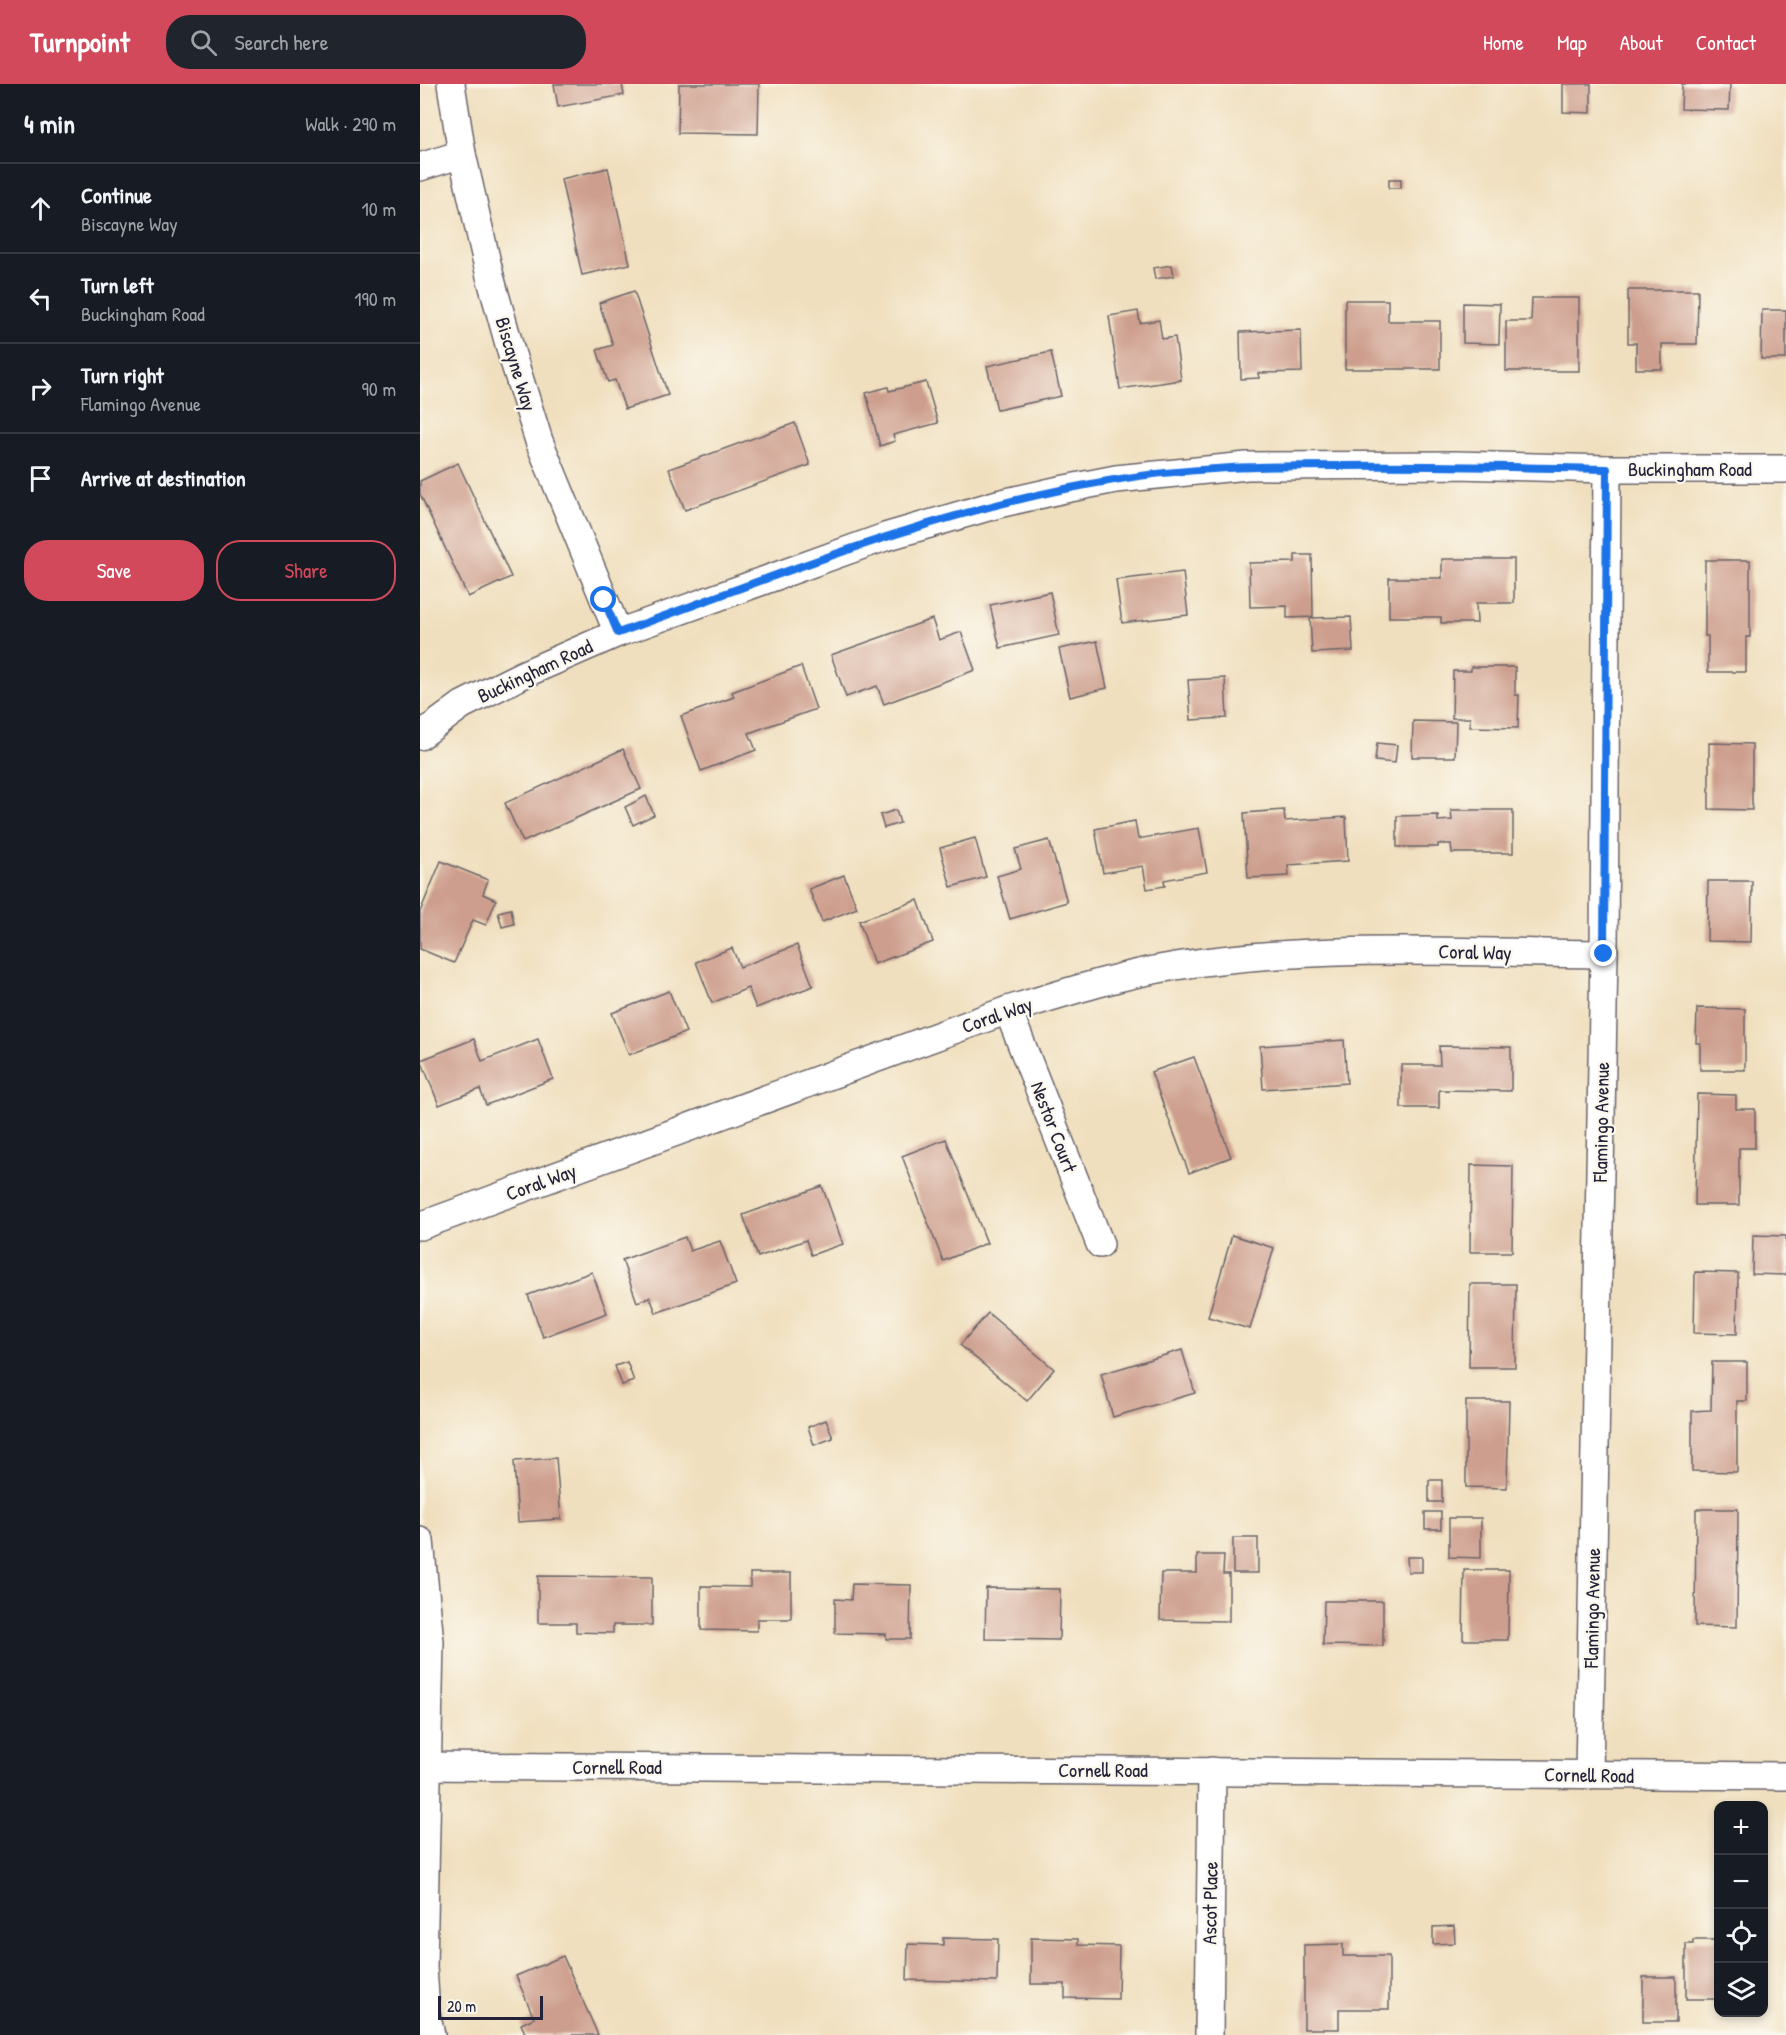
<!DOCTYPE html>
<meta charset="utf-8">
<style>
body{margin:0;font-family:"Patrick Hand",sans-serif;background:#20242c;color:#f1f3f6}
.controls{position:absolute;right:18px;bottom:18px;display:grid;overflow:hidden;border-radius:12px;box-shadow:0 3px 9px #0003}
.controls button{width:54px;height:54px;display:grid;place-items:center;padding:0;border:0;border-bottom:2px solid #363941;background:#171b24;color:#f1f3f6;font:30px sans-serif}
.scale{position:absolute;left:18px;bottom:15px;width:105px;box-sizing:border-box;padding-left:6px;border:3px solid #22223b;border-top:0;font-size:16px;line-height:21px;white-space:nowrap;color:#22223b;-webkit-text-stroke:4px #fbf7ec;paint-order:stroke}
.stop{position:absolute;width:18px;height:18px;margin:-14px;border:4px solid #1a73e8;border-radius:50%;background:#fff}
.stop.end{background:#1a73e8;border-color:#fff;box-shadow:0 2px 6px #0008}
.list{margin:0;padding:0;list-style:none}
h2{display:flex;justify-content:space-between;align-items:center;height:78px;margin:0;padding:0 24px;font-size:26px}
h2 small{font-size:20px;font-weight:400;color:#9ea1a6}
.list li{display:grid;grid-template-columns:39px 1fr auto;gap:18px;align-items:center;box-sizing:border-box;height:90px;padding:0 24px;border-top:2px solid #363941}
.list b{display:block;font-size:22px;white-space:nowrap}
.list p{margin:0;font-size:20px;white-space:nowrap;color:#9ea1a6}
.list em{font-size:20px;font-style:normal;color:#9ea1a6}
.actions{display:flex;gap:12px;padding:18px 24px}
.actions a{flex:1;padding:14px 0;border:2px solid #d1495b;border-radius:24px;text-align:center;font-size:21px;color:#d1495b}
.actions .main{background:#d1495b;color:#fff}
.icon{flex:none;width:33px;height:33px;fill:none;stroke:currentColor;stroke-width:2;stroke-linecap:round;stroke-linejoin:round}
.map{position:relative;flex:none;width:1366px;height:1951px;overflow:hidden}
header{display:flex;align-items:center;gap:36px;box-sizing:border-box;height:84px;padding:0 30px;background:#d1495b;color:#fff}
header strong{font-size:28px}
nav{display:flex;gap:33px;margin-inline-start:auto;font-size:21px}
.search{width:420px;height:54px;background:#20242c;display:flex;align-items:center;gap:15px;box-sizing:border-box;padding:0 21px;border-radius:24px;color:#9ea1a6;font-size:22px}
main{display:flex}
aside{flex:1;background:#171b24}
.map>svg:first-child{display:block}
.building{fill:#cd9e8d}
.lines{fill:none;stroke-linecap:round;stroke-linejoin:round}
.street-casing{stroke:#6a6469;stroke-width:30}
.street{stroke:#fff;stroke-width:27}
.route{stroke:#1a73e8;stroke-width:8}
.labels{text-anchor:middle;stroke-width:4.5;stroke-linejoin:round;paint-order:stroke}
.street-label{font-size:20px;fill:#22223b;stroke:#fbf7ec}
</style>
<header>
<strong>Turnpoint</strong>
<div class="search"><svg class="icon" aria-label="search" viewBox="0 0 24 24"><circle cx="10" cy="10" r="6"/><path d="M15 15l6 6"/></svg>Search here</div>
<nav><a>Home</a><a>Map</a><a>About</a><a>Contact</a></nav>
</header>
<main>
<aside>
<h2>4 min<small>Walk · 290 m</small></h2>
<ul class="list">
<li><svg class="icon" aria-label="ahead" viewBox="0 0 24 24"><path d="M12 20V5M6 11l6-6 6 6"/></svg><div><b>Continue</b><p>Biscayne Way</p></div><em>10 m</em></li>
<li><svg class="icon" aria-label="left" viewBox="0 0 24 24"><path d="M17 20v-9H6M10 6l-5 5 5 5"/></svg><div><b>Turn left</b><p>Buckingham Road</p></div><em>190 m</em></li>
<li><svg class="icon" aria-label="right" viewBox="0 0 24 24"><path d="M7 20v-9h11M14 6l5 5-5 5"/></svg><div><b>Turn right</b><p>Flamingo Avenue</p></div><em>90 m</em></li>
<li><svg class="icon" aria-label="arrive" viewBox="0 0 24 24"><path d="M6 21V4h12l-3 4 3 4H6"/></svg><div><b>Arrive at destination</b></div></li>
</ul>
<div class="actions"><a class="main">Save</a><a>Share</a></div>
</aside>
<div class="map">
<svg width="1366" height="1951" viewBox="0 0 1366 1951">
<rect width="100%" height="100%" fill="#fbf7ec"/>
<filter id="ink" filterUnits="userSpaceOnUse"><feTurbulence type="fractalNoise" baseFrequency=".0167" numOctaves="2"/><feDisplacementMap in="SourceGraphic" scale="12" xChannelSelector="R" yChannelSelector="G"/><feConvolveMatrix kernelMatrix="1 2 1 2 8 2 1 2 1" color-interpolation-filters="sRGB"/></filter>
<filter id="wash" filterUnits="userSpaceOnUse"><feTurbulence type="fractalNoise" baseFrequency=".008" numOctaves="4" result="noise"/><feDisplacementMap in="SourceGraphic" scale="24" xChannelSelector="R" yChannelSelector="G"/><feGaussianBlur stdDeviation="1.35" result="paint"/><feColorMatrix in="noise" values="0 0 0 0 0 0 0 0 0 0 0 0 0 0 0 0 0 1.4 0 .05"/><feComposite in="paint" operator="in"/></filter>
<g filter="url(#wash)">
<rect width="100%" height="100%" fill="#f0dfbe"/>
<g id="blocks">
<g class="building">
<polygon points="134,0 202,0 204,11 138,23"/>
<polygon points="259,0 339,0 338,50 258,49"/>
<polygon points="1143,0 1171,0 1171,29 1143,28"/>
<polygon points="1262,0 1310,0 1309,26 1261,25"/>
<polygon points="188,84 210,180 162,191 141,95"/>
<rect x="969" y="95" width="12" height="9"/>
<polygon points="752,181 754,192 735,195 733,184"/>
<polygon points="1208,206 1278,206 1277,260 1242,260 1242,285 1216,285 1216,259 1208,259"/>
<polygon points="214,207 248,311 205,325 195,296 188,298 177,266 193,261 179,219"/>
<polygon points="1112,214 1159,214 1159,287 1086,287 1086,237 1111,237"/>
<polygon points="925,216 968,216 968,237 1020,237 1020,285 925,285"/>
<polygon points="1043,219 1080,220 1079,260 1043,259"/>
<polygon points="1342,226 1366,226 1366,275 1341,275"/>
<polygon points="718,227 720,239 739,236 742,255 755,253 761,296 700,305 689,232"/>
<polygon points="881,246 882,288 838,289 839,294 821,295 820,248"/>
<polygon points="631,268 641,312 577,326 567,282"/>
<polygon points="506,298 518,339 473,351 475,357 460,362 446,309 468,303 469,307"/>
<polygon points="375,339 390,381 265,426 249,385"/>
<polygon points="38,379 91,493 48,513 0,410 0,397"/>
<polygon points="875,471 892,471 893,533 867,534 867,522 830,523 829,479 875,478"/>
<polygon points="1022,475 1094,475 1094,519 1056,519 1057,539 1021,539 1021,533 969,533 969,494 1022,494"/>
<polygon points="1285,476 1330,476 1330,553 1326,553 1326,588 1288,588 1288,552 1285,552"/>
<polygon points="763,488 768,531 702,539 696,496"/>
<polygon points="630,508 639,551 580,564 570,521"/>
<polygon points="931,533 933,567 892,569 890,534"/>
<polygon points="512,535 519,556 541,548 555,586 464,620 457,602 426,613 411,571"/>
<polygon points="677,557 687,604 650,613 639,565"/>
<polygon points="381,582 396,625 329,649 336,666 281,687 261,632 314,613 312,608"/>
<polygon points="1051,583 1095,583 1095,611 1099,611 1098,644 1050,643 1050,634 1032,634 1033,587 1051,587"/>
<polygon points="805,594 807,634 771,636 768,596"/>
<polygon points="993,637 1036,638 1035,673 992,673"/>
<polygon points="957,659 977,661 975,679 955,677"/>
<polygon points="1289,659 1332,660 1332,726 1289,725"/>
<polygon points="203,665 221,705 103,758 85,719"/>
<polygon points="226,712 234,731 213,741 205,723"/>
<polygon points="476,726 480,739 464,744 460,731"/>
<polygon points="864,726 865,737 926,733 928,777 868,781 869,792 828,794 824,729"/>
<polygon points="1031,726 1093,726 1093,769 1032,769 1031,760 1018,760 1018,763 977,763 977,732 1018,731 1018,737 1032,736"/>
<polygon points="715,737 718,755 779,744 787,788 744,796 745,802 727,805 723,782 683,789 675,745"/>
<polygon points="555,754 566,793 531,803 520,764"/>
<polygon points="629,756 647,818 590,835 577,792 601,785 595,765"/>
<polygon points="21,777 68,796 63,810 76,816 66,841 53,836 34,879 0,865 0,828"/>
<polygon points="424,791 437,824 402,838 389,805"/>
<polygon points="1288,797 1332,797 1331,858 1287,857"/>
<polygon points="498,816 513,858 454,880 439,837"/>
<polygon points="91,825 94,840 82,843 78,828"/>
<polygon points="377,861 393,902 336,924 328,904 292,919 276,878 312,864 320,883"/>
<polygon points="249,907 266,948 209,971 192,929"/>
<polygon points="1277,924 1325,925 1325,986 1280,986 1280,959 1276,959"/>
<polygon points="54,955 62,977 118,955 133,995 66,1021 60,1005 19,1021 1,976"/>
<polygon points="924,956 927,999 843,1005 840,962"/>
<polygon points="1019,962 1091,963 1091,1007 1019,1006 1019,1024 981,1024 981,981 1020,981"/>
<polygon points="774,973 811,1073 769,1089 731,988"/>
<polygon points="1277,1010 1316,1011 1316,1025 1335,1025 1335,1064 1319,1064 1319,1121 1275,1121"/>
<polygon points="526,1055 567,1159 523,1177 482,1072"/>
<polygon points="1051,1081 1093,1082 1092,1168 1050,1168"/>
<polygon points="402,1102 423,1160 391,1171 386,1156 338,1173 323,1131"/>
<polygon points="812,1151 854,1164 830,1245 788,1233"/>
<polygon points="1333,1151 1366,1152 1366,1191 1332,1190"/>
<polygon points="265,1153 270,1167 300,1157 316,1200 236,1229 230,1213 217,1218 202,1176"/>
<polygon points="172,1188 187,1229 123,1253 108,1211"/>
<polygon points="1275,1188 1318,1189 1317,1250 1274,1249"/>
<polygon points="1050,1200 1096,1200 1095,1283 1049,1283"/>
<polygon points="568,1229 634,1285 607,1317 540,1261"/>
<polygon points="762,1266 775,1309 693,1333 681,1290"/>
<polygon points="207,1278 214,1297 202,1301 195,1282"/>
<polygon points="1292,1278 1327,1278 1327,1317 1317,1317 1317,1388 1272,1387 1272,1327 1291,1326"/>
<polygon points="1046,1317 1089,1317 1087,1404 1046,1403"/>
<polygon points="406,1336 413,1354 394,1361 388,1343"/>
<polygon points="136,1374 141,1435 98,1438 94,1377"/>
<rect x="1009" y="1396" width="13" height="22"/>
<polygon points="1276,1425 1318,1425 1317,1543 1275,1542"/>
<rect x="1005" y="1428" width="16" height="17"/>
<polygon points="1029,1434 1061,1434 1061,1474 1029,1473"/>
<rect x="813" y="1454" width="25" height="35"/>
<polygon points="777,1471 804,1471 803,1490 809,1490 809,1537 740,1536 741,1489 777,1489"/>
<polygon points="987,1473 1002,1473 1002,1488 988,1488"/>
<polygon points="1044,1486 1089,1486 1088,1556 1043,1556"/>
<polygon points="330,1489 371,1489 371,1535 337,1535 337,1547 281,1546 281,1502 330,1503"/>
<polygon points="118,1492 232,1493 232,1541 193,1541 193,1549 156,1548 156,1539 118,1539"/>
<polygon points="432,1500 491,1501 490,1555 466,1555 466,1550 415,1549 415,1515 431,1516"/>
<polygon points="566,1504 640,1505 639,1556 565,1555"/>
<polygon points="904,1517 963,1517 963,1562 903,1561"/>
<polygon points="1034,1842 1035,1859 1013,1860 1013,1843"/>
<polygon points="523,1854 578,1855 577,1898 487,1896 488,1860 523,1861"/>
<polygon points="611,1854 658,1855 658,1861 699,1862 698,1915 645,1914 645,1900 611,1900"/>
<polygon points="1273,1856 1298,1856 1298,1915 1266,1915 1266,1860 1273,1860"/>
<polygon points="923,1860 923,1872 969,1872 969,1925 919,1925 919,1945 884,1945 884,1861"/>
<polygon points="143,1872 178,1951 106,1951 101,1940 114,1934 96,1892"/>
<rect x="1223" y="1893" width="33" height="45"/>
</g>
</g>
</g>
<g filter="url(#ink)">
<use href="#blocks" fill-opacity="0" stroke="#6a6469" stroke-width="1.5"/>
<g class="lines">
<defs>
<g id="street">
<polyline points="31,0 42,70 70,192 92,271 119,357 198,549"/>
<polyline points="0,83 42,70"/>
<polyline points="0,652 42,621 102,591 198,549 465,453 578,420 640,406 696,395 827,382 1036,381 1187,385 1366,385"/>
<polyline points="588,926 680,1160"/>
<path d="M 0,1142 L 588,926 C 643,909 699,891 756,882 C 897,860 1042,868 1184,870"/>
<polyline points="0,1457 10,1558 3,1883 6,1929 11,1951"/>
<polyline points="0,1682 1366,1692"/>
<polyline points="1169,1691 1184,870 1187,385"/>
<polyline points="789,1951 792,1687"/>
</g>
</defs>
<use href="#street" class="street-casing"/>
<use href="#street" class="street"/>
</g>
</g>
<g class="lines" filter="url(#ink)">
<path class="route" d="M 184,516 L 198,549 C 360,490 522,424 694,396 C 769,383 846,382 922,382 C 1010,381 1098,383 1187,385 L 1184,870"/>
</g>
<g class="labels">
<g class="street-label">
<text transform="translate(96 280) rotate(73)" y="7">Biscayne Way</text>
<text x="1270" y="392">Buckingham Road</text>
<text transform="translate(115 587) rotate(-25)" y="7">Buckingham Road</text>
<text transform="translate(1055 868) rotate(1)" y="7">Coral Way</text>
<text transform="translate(577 931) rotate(-19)" y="7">Coral Way</text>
<text transform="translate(1181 1038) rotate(-89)" y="7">Flamingo Avenue</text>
<text transform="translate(634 1043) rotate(69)" y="7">Nestor Court</text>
<text transform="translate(121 1098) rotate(-20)" y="7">Coral Way</text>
<text transform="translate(1172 1524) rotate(-89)" y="7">Flamingo Avenue</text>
<text x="197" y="1690">Cornell Road</text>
<text x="683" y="1693">Cornell Road</text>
<text transform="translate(1169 1691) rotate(1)" y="7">Cornell Road</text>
<text transform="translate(790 1819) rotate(-89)" y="7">Ascot Place</text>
</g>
</g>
</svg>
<div class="controls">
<button>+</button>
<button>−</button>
<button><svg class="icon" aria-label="locate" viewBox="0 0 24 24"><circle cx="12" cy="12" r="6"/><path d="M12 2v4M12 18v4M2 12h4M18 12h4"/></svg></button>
<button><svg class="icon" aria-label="layers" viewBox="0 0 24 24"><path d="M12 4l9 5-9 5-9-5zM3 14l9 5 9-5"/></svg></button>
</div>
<div class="scale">20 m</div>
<div class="stop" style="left:184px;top:516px"></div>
<div class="stop end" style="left:1184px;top:870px"></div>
</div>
</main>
